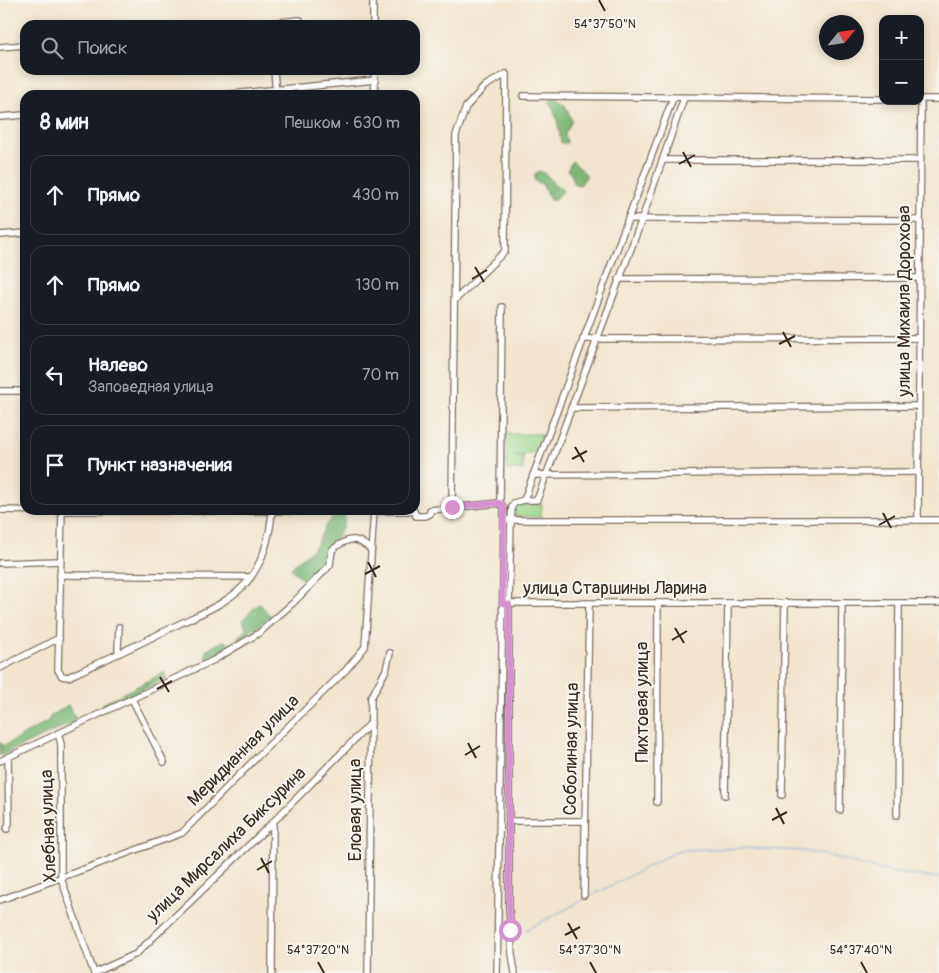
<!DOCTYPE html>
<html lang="ru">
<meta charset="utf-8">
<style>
body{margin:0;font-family:Pangolin,sans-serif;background:#20242c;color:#f1f3f6}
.controls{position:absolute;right:15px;top:15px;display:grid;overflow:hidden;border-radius:10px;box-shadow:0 2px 8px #0003}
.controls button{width:45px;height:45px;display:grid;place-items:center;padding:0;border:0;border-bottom:1px solid #363941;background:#171b24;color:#f1f3f6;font:25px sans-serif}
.compass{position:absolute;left:819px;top:15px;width:45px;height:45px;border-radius:50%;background:#171b24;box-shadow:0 2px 8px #0003;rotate:61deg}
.stop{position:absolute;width:15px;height:15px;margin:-11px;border:4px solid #d690ce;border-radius:50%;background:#fff}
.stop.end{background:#d690ce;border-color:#fff;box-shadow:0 1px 5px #0008}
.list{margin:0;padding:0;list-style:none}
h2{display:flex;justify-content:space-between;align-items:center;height:65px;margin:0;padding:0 20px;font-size:21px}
h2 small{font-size:16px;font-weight:400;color:#9ea1a6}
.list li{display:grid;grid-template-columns:32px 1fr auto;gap:15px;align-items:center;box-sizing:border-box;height:80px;margin:0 10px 10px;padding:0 10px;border:1px solid #363941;border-radius:15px}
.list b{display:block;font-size:19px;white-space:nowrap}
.list p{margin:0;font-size:16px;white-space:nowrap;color:#9ea1a6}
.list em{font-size:16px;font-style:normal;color:#9ea1a6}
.icon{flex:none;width:28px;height:28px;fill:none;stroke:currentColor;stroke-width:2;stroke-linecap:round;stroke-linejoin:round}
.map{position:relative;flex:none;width:939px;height:973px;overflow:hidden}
.search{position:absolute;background:#171b24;box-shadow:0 2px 8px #0003;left:20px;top:20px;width:400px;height:55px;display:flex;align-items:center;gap:12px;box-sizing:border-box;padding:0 18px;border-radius:15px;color:#9ea1a6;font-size:19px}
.panel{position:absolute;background:#171b24;box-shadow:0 2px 8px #0003;left:20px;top:90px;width:400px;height:425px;border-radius:15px}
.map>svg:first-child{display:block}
.green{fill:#9cd689;stroke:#6c8054}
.forest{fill:#7db775;stroke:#5c704a}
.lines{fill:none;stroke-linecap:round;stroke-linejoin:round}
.stream{stroke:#7bace6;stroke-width:1}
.street-casing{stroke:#7b6b5c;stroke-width:8}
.street{stroke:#fff;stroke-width:5.5}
.route{stroke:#d690ce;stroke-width:6}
.ticks{fill:none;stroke:#3b2a1e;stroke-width:2}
.labels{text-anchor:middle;stroke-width:4;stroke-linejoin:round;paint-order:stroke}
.street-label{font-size:18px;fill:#3b2a1e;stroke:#f6f6f2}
.ticks-label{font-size:12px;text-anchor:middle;fill:#3b2a1e;stroke:#f6f6f2;stroke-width:4;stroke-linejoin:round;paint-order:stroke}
</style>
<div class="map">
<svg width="939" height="973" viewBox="0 0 939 973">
<rect width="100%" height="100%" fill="#f6f6f2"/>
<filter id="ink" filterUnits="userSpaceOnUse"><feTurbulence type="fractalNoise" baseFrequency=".02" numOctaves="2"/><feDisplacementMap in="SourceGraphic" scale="10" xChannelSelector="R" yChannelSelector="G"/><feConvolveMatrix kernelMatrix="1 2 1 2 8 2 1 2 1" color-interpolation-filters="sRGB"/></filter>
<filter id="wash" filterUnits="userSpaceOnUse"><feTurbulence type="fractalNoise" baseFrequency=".0096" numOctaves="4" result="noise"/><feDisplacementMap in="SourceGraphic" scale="20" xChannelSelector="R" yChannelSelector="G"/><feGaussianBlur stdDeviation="1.12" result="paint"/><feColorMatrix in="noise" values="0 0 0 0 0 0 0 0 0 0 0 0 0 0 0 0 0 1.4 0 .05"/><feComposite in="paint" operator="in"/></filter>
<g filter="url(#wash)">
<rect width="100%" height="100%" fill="#f2e5cf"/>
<g class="green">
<polygon points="506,434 542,434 534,453 525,453 524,456 516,456 523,456 523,470 507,470"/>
<polygon points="518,504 542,504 541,517 514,516 514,507"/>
</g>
<g class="forest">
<path d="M 555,98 L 565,105 L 572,121 L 565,134 L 567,143 L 561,143 C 559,129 557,115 550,102 L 551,100 Z"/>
<path d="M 572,161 C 577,164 580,170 586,174 L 586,177 L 580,185 L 574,184 L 572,181 L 573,178 L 568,169 Z"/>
<path d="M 539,171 C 547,173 548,177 553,182 C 556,186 560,186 563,191 L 555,200 L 550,200 L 542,184 L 535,181 L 535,174 Z"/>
<path d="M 339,514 L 345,515 C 344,538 324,545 322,560 L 325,561 L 314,569 L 304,581 L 291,569 C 297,560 307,555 314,547 C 324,535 323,520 339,514 Z"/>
<path d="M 259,603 L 271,616 L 239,640 L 237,639 C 239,633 245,633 246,628 L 242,620 Z"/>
<polygon points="223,641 227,642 230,646 206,659 206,650"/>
<polygon points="165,672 167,678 104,708 102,704"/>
<polygon points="68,705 75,716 74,722 0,756 0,742 4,746 48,721 50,717"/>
</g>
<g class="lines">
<polyline class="stream" points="526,930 679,850 744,848 803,851 833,857 894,873 939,878"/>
</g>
</g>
<g filter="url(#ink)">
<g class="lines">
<defs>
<g id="street">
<polyline points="373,0 373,25"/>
<polyline points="250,25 300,20"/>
<polyline points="0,47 25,45"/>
<polyline points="274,70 276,95"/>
<polyline points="374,70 375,95"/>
<polyline points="221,95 375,80"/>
<polyline points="523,96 883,99"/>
<polyline points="684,98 642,219 919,220"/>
<polyline points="0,117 25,115"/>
<polyline points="663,160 920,160"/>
<polyline points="628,219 673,98"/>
<polyline points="0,235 25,233"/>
<polyline points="619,279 919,278"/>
<polyline points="583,339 918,338"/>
<polyline points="0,391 25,391"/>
<polyline points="571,408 918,406"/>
<polyline points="533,475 918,472"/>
<polyline points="524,500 628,219 642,219 537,500 524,500 514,503 512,507 511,520 939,520"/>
<polyline points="500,503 502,307"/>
<polyline points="452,507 456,135 466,107 485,86 506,74 505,251 455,300"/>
<polyline points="0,510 62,511 414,511 416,516 425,516 430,514 430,510 500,503 504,508 504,520 497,973"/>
<path d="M 62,510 L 58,670 L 62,676 L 68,677 C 105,660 142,643 179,624 C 202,613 230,602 247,582 C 264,562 270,536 272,511"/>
<polyline points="508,520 511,520 509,604 509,907 512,954 515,973"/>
<polyline points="918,520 921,99 939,99"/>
<polyline points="0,563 60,561"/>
<polyline points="60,575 251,577"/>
<polyline points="507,603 939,603"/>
<polyline points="119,627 118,649 119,653"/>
<polyline points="0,668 59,638"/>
<polyline points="132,699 164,762"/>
<polyline points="58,733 61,744 61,878 94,973"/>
<path d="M 0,761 L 214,660 L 259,633 L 293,603 L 330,565 L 332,550 C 348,537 356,536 371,550"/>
<polyline points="725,795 728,603"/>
<polyline points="782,795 785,603"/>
<polyline points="657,802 658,603"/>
<polyline points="840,810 842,603"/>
<polyline points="897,815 899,603"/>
<polyline points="509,821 585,821"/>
<polyline points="7,829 9,823 8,757"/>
<polyline points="584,895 589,604"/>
<polyline points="0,900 182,833 261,753 346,670 365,647 374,510"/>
<polyline points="94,973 136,954 273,822 371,723"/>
<polyline points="272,973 273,822"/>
<polyline points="368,973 371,698 386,670 390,653"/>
</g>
</defs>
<use href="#street" class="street-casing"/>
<use href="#street" class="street"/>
</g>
</g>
<g class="lines" filter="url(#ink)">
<polyline class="route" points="452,507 500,503 504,508 502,603 509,604 509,906 510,930"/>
</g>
<path class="ticks" d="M 599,0 L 605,11M 683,152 L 691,167M 679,164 L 695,155M 475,267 L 484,282M 472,279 L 487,270M 783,332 L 791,347M 779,344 L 795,336M 575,447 L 584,462M 572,459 L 587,451M 883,513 L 891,528M 879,525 L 895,516M 368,562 L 376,577M 365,574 L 380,566M 675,628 L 684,643M 672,640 L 687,631M 160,677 L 169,692M 157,689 L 172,681M 468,743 L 476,758M 465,755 L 480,746M 776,808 L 784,824M 772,820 L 787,812M 261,858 L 269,873M 257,870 L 272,861M 568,923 L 577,939M 565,935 L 580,927M 318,962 L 324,973M 590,962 L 596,973M 861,962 L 867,973"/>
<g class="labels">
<g class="street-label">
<text transform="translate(904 301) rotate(-90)" y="6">улица Михаила Дорохова</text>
<text x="615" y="594">улица Старшины Ларина</text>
<text transform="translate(642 702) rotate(-90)" y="6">Пихтовая улица</text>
<text transform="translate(571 749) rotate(-89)" y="6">Соболиная улица</text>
<text transform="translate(243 750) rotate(-45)" y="6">Меридианная улица</text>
<text transform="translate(355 810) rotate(-90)" y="6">Еловая улица</text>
<text transform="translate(48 826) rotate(-92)" y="6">Хлебная улица</text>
<text transform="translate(226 844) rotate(-44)" y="6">улица Мирсалиха Биксурина</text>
</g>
</g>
<g class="ticks-label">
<text x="605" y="28">54°37'50"N</text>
<text x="318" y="954">54°37'20"N</text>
<text x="590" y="954">54°37'30"N</text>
<text x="861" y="954">54°37'40"N</text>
</g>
</svg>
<div class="controls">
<button>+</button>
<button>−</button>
</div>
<svg class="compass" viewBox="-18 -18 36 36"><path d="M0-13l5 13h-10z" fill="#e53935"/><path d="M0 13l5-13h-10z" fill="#9ea1a6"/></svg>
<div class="stop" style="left:510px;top:930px"></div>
<div class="stop end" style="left:452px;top:507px"></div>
<div class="search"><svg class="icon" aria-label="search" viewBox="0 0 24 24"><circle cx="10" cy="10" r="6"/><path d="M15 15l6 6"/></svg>Поиск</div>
<section class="panel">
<h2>8 мин<small>Пешком · 630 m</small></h2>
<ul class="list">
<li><svg class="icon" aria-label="ahead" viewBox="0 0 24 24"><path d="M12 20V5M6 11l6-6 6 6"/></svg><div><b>Прямо</b></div><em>430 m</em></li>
<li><svg class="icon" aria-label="ahead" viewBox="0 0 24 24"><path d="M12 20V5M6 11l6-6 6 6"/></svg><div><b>Прямо</b></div><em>130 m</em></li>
<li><svg class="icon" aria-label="left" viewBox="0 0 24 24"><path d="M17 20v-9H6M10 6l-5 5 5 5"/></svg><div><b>Налево</b><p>Заповедная улица</p></div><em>70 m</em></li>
<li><svg class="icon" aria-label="arrive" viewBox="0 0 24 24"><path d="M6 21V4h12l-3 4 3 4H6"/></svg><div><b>Пункт назначения</b></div></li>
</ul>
</section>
</div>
